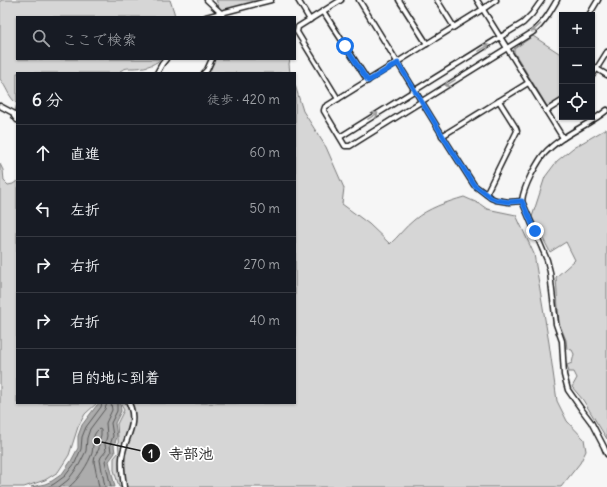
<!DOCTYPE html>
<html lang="ja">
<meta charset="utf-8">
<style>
body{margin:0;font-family:Delius,"Klee One",sans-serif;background:#242831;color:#f1f3f6}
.controls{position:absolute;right:12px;top:12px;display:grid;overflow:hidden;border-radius:0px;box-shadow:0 1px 3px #0004}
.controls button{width:36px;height:36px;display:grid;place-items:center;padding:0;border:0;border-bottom:1px solid #363941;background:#171b24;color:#f1f3f6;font:20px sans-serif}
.stop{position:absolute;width:12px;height:12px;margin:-9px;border:3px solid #1a73e8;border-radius:50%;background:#fff}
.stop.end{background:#1a73e8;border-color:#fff;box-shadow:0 1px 4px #0008}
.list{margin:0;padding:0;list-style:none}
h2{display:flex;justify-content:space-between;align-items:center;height:52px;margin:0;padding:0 16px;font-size:17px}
h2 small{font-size:13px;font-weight:400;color:#9ea1a6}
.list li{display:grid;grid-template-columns:26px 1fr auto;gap:12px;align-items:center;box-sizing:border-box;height:56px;padding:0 16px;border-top:1px solid #363941}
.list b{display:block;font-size:15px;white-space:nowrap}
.list em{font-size:13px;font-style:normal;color:#9ea1a6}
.icon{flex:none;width:22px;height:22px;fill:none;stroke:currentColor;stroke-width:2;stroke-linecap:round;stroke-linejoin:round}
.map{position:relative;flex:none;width:607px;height:487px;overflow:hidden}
.search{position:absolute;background:#171b24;box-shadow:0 1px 3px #0004;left:16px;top:16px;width:280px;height:44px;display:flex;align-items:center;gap:10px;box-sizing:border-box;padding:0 14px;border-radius:0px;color:#9ea1a6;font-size:15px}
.panel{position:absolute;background:#171b24;box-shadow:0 1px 3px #0004;left:16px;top:72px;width:280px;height:332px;border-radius:0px}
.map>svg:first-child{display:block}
.green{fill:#d6d6d6;stroke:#797979}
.water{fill:#acacac;stroke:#727272}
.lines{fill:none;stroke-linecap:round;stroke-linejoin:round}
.shore{stroke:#565656;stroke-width:1}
.minor-casing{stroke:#1c1c1c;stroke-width:7}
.minor{stroke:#fff;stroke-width:4}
.oneway{stroke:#999}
.route{stroke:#1a73e8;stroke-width:5}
.leader{fill:none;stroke:#1c1c1c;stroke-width:1.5}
.callout-dot{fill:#1c1c1c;stroke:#fff;stroke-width:1.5}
.mark-label{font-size:12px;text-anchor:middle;font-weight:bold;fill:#fff}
.callout-label{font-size:15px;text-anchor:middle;font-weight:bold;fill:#1c1c1c;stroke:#fff;stroke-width:3.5;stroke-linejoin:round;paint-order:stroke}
</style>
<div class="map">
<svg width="607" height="487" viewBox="0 0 607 487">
<rect width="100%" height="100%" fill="#f6f6f6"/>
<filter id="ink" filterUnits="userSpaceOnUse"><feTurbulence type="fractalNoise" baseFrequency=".025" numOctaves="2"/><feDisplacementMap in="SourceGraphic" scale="8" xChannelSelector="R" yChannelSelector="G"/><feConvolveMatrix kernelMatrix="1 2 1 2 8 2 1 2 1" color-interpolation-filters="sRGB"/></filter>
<g filter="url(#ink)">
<g class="green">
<path d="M 1,0 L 170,0 L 174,12 L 175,17 L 17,17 L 17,59 L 161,59 C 153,66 143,68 133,68 C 126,68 126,68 120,71 L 121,73 L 17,73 L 17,113 C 14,111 16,107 17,104 C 8,96 7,88 0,79 L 0,2 Z"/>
<polygon points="216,0 261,0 221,11"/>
<polygon points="533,36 562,55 562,99 549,107 547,106 514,52 514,49"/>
<polygon points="215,59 290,59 289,64 290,73 208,73 212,62"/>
<path d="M 295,85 L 303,111 L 326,147 L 344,188 L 342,204 L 369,224 L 390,244 C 398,237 405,227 414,220 C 428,208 447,202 464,197 L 480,204 L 487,209 L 516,215 L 534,254 L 549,343 L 557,401 L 567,421 L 584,439 L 586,451 L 580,463 L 561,487 L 119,487 L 114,470 L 114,458 L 119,452 L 117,424 L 124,410 L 120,403 L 295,403 Z"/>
<polygon points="606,129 607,131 607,439 583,400 572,387 577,378 574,372 569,372 567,365 572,363 574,354 572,350 567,349 566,340 559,323 556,277 575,260 566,242 550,252 532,217 545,177 557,161 573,148"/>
<polygon points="0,164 3,170 4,181 8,185 13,184 17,181 17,403 97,403 85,414 78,427 69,455 58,472 45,480 24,487 0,487"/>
</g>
<polygon class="water" points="100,403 120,403 121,411 115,423 117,437 114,445 115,453 109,461 115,487 31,487 45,484 52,481 62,474 71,461 78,448 78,436 82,425 97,405"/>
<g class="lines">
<g class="shore">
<polyline points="48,487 54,484 65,476 75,463 81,449 82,437 86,427 101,407 102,403"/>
<polyline points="59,487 68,480 79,465 86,451 87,438 90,429 105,409 107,403"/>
<path d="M 69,487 C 78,480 89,463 92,453 C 94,444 91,435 99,429 L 101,430 L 101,435 L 99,442 L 99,449 L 95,455 L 94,462 L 99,487"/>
<polyline points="105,487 100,460 101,457 106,451 105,444 107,436 106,423 112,410 111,403"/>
<polyline points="111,487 105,461 111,452 110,445 113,436 111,423 117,411 117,403"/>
</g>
<defs>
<g id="minor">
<polyline points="207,0 221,13 223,17"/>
<polyline points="298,0 310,20"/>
<polyline points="359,0 449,146 474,185 491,198 496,200 509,202 522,201"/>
<polyline points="399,0 427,44"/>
<polyline points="437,0 454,27"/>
<polyline points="477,0 563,138"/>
<path d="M 496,0 L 483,9 L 325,107 L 324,110 L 324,111 L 345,146 L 350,146 L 533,32 C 544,23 550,12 557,0"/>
<polyline points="323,11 368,81"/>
<polyline points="589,15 598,0"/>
<polyline points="206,17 271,0"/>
<polyline points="592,66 607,75"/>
<polyline points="157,73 162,64 166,59"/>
<polyline points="204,73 207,70 212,59"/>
<polyline points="592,76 607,52"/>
<polyline points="338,99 297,32 298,27 341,0"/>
<polyline points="0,106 17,115"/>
<path d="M 607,110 C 588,126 561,135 544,154 C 539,160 535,168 531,175 C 527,183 523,191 522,201 L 547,260 L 550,272 L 552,291 L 556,324 L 562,341 L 564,375 L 568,390 L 582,410 L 591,422 L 604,447 L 607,454"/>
<polyline points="546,111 562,101"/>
<polyline points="14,114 14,116 17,120"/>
<polyline points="442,136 528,83"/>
<polyline points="340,137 523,23 532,14 542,0"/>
<polyline points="486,194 517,131 516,128 499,101"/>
<path d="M 124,487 C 123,478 121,468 122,458 C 124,438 139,425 129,403"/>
</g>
</defs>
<use href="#minor" class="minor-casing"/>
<use href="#minor" class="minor"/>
</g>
<defs><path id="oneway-shaft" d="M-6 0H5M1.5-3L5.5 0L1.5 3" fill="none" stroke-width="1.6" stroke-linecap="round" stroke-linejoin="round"/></defs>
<g class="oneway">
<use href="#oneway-shaft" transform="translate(536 28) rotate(139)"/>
<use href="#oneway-shaft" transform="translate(484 48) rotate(-32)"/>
<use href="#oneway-shaft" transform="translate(450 83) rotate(148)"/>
<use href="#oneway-shaft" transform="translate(373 116) rotate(-32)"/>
</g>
</g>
<g class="lines" filter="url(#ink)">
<polyline class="route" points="345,46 368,81 398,63 449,146 474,185 491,198 496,200 509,202 522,201 535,231"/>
</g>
<path class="leader" d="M97 441L151 453"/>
<g class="callout-dot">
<circle cx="97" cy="441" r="4"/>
<circle cx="151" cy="453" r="10"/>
</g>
<g class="mark-label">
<text x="151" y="458">1</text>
</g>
<g class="callout-label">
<text x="191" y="459">寺部池</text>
</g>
</svg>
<div class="controls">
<button>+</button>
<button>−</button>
<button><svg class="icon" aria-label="locate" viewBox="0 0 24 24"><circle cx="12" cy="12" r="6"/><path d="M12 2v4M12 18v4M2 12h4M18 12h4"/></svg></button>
</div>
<div class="stop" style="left:345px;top:46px"></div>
<div class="stop end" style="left:535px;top:231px"></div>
<div class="search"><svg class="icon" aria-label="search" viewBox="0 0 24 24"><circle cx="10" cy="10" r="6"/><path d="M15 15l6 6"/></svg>ここで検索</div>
<section class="panel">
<h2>6 分<small>徒歩 · 420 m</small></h2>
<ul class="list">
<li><svg class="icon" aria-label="ahead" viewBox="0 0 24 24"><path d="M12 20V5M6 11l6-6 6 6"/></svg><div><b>直進</b></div><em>60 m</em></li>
<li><svg class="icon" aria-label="left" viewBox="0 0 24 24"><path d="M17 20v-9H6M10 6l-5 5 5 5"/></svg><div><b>左折</b></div><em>50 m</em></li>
<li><svg class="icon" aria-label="right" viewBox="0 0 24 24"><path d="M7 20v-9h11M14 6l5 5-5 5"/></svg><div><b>右折</b></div><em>270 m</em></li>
<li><svg class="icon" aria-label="right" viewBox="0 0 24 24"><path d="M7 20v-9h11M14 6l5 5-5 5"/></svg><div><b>右折</b></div><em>40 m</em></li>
<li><svg class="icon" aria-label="arrive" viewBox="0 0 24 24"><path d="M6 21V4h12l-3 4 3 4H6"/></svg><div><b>目的地に到着</b></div></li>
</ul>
</section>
</div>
